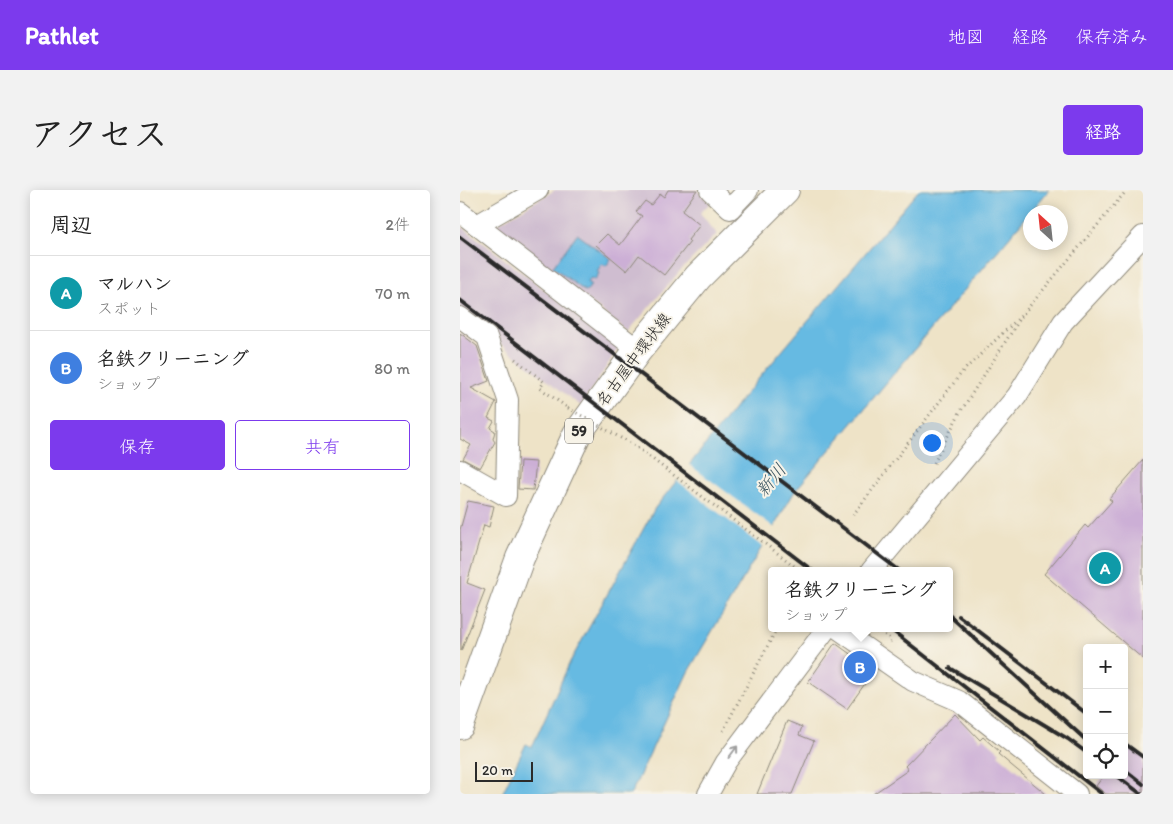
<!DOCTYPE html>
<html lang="ja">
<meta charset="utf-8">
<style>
body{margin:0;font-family:Itim,"Klee One",sans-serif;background:#f2f2f2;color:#222}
.controls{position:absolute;right:15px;bottom:15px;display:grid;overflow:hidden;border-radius:5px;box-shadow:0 2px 12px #0003}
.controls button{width:45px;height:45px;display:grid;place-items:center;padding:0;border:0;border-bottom:1px solid #e0e0e0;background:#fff;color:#222;font:25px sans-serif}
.compass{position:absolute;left:563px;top:15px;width:45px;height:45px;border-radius:50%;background:#fff;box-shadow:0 2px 12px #0003;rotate:333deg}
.scale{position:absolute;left:15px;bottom:12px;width:58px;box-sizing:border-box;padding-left:5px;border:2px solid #2b2b2b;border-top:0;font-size:14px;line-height:18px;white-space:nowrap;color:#2b2b2b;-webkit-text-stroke:4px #f7f3e8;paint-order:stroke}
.you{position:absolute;left:471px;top:252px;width:18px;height:18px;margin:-12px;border:4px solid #fff;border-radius:50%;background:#1a73e8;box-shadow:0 0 0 8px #1a73e833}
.badge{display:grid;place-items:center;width:32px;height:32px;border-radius:50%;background:#7c3aed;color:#fff;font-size:16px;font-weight:700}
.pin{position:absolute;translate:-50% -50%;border:2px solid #fff;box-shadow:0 1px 5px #0006}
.popup{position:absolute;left:308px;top:377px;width:185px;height:65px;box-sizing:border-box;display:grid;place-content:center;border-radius:5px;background:#fff;filter:drop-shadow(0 1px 4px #0005);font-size:16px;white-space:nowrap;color:#767676}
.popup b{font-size:19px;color:#222}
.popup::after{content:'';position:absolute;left:50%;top:100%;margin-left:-10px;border:10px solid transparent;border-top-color:#fff}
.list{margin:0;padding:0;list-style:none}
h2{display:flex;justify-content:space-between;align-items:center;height:65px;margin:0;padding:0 20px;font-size:21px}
h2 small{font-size:16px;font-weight:400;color:#767676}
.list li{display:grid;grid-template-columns:32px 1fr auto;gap:15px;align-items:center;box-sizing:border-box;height:75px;padding:0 20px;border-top:1px solid #e0e0e0}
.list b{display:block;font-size:19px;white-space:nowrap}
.list p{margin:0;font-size:16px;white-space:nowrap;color:#767676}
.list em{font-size:16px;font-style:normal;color:#767676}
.actions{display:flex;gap:10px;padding:15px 20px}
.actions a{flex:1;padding:11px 0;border:1px solid #7c3aed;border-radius:5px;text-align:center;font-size:18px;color:#7c3aed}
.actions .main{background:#7c3aed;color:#fff}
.icon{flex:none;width:28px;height:28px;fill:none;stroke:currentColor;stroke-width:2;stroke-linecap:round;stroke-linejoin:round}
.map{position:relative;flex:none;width:683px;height:604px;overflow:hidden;border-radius:5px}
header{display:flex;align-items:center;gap:30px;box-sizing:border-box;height:70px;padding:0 25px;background:#7c3aed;color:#fff}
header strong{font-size:24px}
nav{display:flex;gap:28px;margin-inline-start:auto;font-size:18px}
.intro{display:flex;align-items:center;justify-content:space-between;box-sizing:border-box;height:120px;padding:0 30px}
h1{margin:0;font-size:35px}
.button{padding:12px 22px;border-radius:5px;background:#7c3aed;color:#fff;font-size:18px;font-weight:700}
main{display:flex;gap:30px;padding:0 30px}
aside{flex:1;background:#fff;border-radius:5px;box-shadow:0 2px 12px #0003}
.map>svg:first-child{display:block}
.industrial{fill:#cfbdd0}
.water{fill:#66bae2;stroke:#487286}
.pier{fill:#eee3c7}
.building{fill:#ccafd6}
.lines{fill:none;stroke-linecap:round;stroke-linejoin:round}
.street-casing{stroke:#8c8779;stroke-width:22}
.primary-casing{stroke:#8c8779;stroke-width:30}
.path{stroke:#8c8779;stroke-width:3;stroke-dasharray:1 4;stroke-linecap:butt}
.street{stroke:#fff;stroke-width:20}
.primary{stroke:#fff;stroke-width:28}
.rail{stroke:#2b2b2b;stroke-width:4}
.path-bridge{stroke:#8c8779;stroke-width:3;stroke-dasharray:1 4;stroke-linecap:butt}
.oneway{stroke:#a0a0a0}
.labels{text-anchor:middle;stroke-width:4;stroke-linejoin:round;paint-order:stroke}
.shield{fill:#f7f3e8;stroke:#686764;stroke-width:1}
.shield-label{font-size:15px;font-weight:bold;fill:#2b2b2b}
.street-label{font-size:16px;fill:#2b2b2b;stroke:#f7f3e8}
.water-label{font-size:18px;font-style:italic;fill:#3d5662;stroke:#f7f3e8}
</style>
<header>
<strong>Pathlet</strong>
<nav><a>地図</a><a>経路</a><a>保存済み</a></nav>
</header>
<div class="intro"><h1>アクセス</h1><a class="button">経路</a></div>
<main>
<aside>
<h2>周辺<small>2件</small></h2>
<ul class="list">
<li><span class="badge" style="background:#0f9aa8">A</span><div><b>マルハン</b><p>スポット</p></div><em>70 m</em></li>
<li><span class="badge" style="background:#3f7fe0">B</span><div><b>名鉄クリーニング</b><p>ショップ</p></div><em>80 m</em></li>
</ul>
<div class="actions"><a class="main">保存</a><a>共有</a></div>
</aside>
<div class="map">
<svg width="683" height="604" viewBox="0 0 683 604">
<rect width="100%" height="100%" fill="#f7f3e8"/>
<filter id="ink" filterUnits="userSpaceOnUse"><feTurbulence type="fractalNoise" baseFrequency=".02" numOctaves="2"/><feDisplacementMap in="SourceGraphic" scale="10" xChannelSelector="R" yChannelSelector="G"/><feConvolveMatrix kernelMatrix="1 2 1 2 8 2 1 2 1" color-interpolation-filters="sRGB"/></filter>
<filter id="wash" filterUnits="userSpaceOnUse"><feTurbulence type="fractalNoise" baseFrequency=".0096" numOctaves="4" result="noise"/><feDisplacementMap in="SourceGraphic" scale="20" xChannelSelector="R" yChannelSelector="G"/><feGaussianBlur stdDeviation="1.12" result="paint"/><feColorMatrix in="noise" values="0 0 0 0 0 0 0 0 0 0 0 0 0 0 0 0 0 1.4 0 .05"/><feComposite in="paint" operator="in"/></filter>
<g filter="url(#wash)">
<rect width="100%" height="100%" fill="#eee3c7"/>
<g class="industrial">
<polygon points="95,0 237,0 250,13 240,23 257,44 219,82 168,142 34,36"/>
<polygon points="0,35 159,157 121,216 0,123"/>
</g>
<g class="water">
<polygon points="459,0 589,0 335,301 228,482 171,604 42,604 66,554 72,557 110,472 195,318 288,201"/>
<polygon points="117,44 151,69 146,76 142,74 137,81 139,83 135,90 131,88 127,92 131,95 126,102 93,77"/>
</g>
<polygon class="pier" points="227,273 315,338 304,358 215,289"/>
<g id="blocks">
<g class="building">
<polygon points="208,0 237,0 222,21 240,35 228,50 230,52 204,85 179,65 167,81 136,55 147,44 160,55 182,26 176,22 185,11 191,15 200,4 204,7"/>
<polygon points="0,143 17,156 29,191 11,198 36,212 28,228 34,231 30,238 35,241 33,249 35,252 20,278 3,269 11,255 0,249"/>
<polygon points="683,270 683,469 584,384 625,335 628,338 652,311 649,309"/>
<polygon points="60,271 76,272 73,300 58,299"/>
<polygon points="8,311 34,316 29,337 24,335 7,393 25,400 1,461 0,340"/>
<polygon points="375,453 414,481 387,519 348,492"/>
<polygon points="495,524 520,550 523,547 540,562 538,564 551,575 586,604 413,604 448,580 445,576"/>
<polygon points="327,531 342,537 339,545 354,551 332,604 297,604"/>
<polygon points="664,553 683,567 683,604 646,604 636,596 644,585 664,585"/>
</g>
</g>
</g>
<g filter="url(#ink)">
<use href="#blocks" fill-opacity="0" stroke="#8c8779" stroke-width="1"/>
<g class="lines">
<defs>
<g id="street">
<polyline points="250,0 270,19 288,0"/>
<polyline points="0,22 178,160"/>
<polyline points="17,35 78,0"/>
<polyline points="0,127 27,147 48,210 46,306 0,280"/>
<polyline points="411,381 557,206 603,132 683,46"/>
<polyline points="377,438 453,491 499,511 617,604"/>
<polyline points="248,604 266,572 367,438"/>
</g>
<polyline id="primary" points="0,535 60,368 117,244 178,160 238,87 325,0"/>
</defs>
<use href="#street" class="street-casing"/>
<use href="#primary" class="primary-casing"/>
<g class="path">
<polyline points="55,169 84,192 80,198 108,218"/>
<polyline points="474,273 499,224 560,129"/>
<polyline points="393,325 503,181 563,124 667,0"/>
<polyline points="417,438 431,450 430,452"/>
<polyline points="263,541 317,438"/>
</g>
<use href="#street" class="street"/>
<use href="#primary" class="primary"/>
<g class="rail">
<polyline points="0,47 440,381"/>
<polyline points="0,110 353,381"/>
<polyline points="489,425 627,551"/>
<polyline points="499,426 627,524"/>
<polyline points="429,438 642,604"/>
<polyline points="490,478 608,549 627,563"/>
<polyline points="664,553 683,567"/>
<polyline points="664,579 683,594"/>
<polyline points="656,585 681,604"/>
</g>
<polyline class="path-bridge" points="108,218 175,256 341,381"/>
</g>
<defs><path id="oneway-shaft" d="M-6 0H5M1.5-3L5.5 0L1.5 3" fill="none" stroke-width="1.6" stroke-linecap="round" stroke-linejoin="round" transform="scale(1.25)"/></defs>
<use class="oneway" href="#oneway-shaft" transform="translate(273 562) rotate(-53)"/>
</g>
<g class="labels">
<rect class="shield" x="105" y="228.5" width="28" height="25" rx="4"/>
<g class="shield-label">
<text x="119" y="246">59</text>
</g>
<g class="street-label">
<text transform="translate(173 169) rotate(-53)" y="6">名古屋中環状線</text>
</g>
<g class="water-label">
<text transform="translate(311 290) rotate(-51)" y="6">新川</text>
</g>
</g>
</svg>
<div class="controls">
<button>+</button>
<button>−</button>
<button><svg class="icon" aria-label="locate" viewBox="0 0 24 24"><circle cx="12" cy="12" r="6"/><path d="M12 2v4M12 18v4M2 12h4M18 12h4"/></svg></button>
</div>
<svg class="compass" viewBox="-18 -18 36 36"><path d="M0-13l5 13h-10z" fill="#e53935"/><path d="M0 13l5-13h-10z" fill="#767676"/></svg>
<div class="scale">20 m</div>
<div class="you"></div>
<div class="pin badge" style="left:645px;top:378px;background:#0f9aa8">A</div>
<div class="pin badge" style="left:400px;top:477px;background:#3f7fe0">B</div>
<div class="popup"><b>名鉄クリーニング</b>ショップ</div>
</div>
</main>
